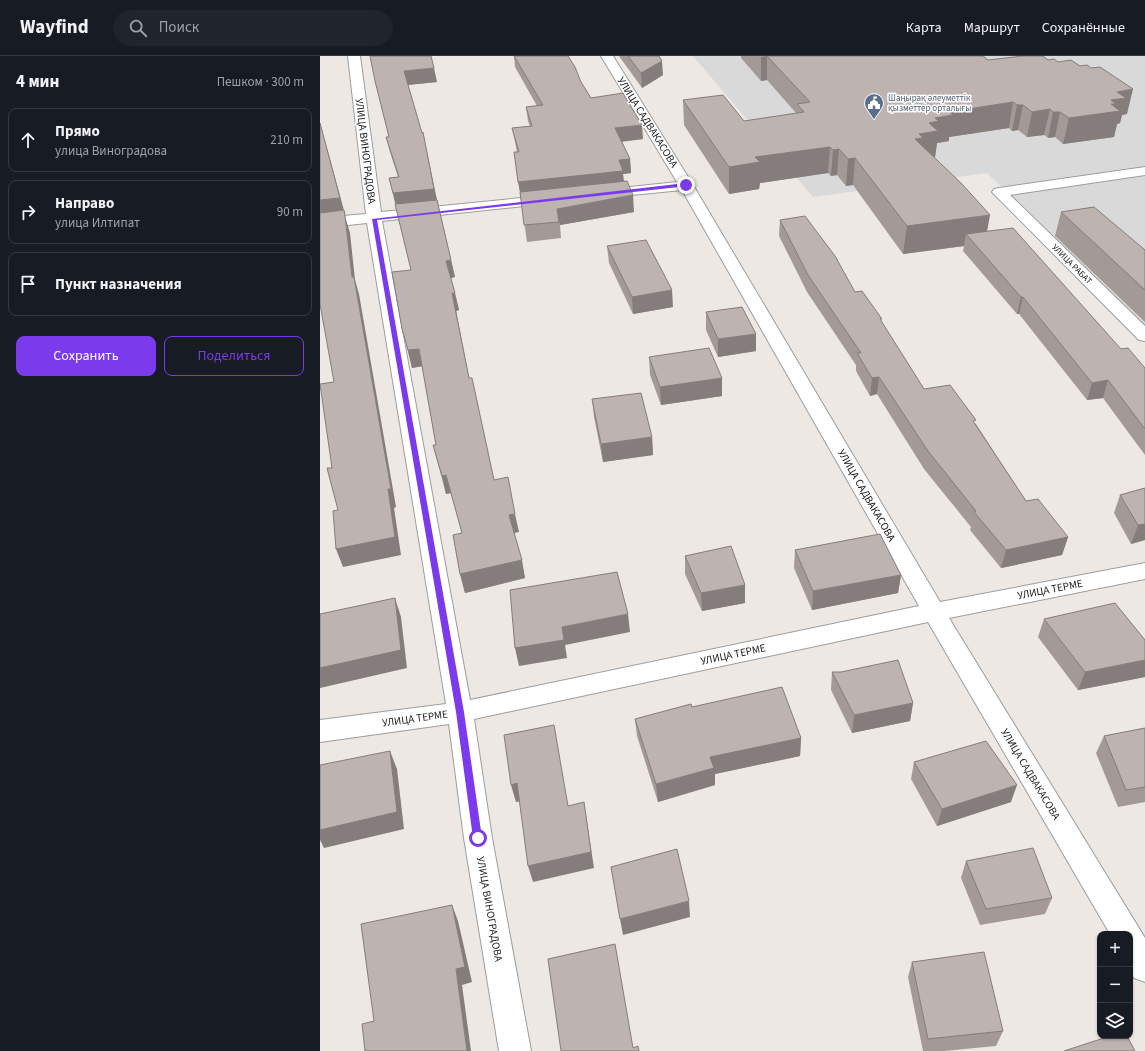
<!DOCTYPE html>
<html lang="ru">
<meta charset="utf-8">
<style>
body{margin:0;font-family:"Source Sans 3",sans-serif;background:#20242c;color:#f1f3f6}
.controls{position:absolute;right:12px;bottom:12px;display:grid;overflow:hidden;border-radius:8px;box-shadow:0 1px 3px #0004}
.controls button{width:36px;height:36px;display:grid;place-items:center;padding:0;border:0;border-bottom:1px solid #363941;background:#171b24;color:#f1f3f6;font:20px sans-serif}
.stop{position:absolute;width:12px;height:12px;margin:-9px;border:3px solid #7c3aed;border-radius:50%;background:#fff}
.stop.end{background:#7c3aed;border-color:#fff;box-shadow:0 1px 4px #0008}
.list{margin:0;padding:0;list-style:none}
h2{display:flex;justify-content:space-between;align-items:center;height:52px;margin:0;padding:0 16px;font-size:17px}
h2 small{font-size:13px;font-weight:400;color:#9ea1a6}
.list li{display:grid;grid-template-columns:26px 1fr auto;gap:12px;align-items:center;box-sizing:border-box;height:64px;margin:0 8px 8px;padding:0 8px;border:1px solid #363941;border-radius:8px}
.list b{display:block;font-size:15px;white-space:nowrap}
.list p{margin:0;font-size:13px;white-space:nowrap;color:#9ea1a6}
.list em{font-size:13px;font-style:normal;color:#9ea1a6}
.actions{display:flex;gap:8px;padding:12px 16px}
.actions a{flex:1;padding:9px 0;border:1px solid #7c3aed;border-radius:8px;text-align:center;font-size:14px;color:#7c3aed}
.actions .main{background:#7c3aed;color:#fff}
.icon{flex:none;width:22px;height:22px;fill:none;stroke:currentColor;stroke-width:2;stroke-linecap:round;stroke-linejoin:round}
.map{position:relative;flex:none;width:825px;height:995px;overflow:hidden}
header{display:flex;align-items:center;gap:24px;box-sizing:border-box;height:56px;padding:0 20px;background:#171b24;border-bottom:1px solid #363941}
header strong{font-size:19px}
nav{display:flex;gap:22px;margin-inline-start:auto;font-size:14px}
.search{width:280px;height:36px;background:#20242c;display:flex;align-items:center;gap:10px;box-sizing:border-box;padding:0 14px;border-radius:22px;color:#9ea1a6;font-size:15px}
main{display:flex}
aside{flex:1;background:#171b24}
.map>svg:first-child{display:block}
.residential{fill:#dad9da}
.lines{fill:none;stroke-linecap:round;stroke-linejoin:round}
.minor-casing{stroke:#9d9d9d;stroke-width:2}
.minor{fill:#fff;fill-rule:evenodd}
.wall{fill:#a39a97}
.shaded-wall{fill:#847d7b}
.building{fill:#bdb3b0;stroke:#847d7b}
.route{fill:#7c3aed}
.labels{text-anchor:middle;stroke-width:3;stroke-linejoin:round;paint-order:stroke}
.far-service-label{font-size:9px;fill:#4e5e75;stroke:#fff;text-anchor:start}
.far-street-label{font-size:9px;fill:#1c1c1c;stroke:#fff}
.street-label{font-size:11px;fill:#1c1c1c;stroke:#fff}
</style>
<header>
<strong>Wayfind</strong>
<div class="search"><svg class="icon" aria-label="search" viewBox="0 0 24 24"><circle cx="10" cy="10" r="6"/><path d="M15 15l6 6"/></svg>Поиск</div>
<nav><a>Карта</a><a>Маршрут</a><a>Сохранённые</a></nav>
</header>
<main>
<aside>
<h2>4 мин<small>Пешком · 300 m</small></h2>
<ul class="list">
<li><svg class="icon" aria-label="ahead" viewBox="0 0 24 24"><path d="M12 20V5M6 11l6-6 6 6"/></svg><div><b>Прямо</b><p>улица Виноградова</p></div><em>210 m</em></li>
<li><svg class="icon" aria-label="right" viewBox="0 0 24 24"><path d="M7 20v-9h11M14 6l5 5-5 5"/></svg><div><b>Направо</b><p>улица Илтипат</p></div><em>90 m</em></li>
<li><svg class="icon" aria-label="arrive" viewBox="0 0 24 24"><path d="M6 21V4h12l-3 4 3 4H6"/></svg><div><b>Пункт назначения</b></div></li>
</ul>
<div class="actions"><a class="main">Сохранить</a><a>Поделиться</a></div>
</aside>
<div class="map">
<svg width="825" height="995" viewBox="0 0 825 995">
<rect width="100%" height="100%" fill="#ede8e3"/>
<polygon class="residential" points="373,0 825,0 825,270 667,117 493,141"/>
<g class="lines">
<defs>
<g id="minor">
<polygon points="28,0 40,0 61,156 232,139 237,140 239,143 237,146 232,147 62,165 150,644 599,550 362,134 282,142 277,141 275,138 277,135 282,134 357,126 281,0 293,0 373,129 620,546 825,507 825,523 629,562 825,882 825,926 814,922 810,914 810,878 790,878 608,566 154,663 172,782 211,995 179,995 144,782 129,668 0,686 0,664 126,648 47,167 0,172 0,162 46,158"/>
<polygon points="825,111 825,119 690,139 825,270 825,285 819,284 672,136 674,133 679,132"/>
</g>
</defs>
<use href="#minor" class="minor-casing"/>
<use href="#minor" class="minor"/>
</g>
<g class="wall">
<polygon points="194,0 248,0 261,26 271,42 323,83 302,86 310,103 311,117 303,118 304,125 314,156 240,169 241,182 207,186 194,96 197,96 195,86 192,72 210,70 208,65 206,51 217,50 195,11"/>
<polygon points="299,0 339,0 343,19 322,32"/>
<polygon points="421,0 663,0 668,4 807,58 802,59 800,67 797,68 794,81 743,88 735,81 728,82 724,79 707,81 698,74 692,75 689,72 629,81 629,85 617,87 615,101 614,101 667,176 801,293 825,312 825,399 783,342 767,344 699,258 697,258 643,195 644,190 583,198 533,129 526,130 517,119 511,120 508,117 440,127 439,133 409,138 364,69 363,44 424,65 476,57 447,24 441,25 421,2"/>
<polygon points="55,25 117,26 88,29 117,144 135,221 131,222 139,254 136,255 149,322 174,424 199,476 194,477 205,522 145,537 140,518 142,477 131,437 126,438 113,389 116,389 102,310 92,312 82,273 91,214 69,122 78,121 70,96 66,81 69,81"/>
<polygon points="741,156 825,194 825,266 735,180"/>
<polygon points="460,164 535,236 562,267 604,333 656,368 706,445 748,481 742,499 681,512 650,474 651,471 604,413 557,338 550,340 536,315 536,309 487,236 459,180"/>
<polygon points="287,190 353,251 313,258 289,207"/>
<polygon points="386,256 436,278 436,295 398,301 386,274"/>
<polygon points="329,301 402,322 402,340 341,349 330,319"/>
<polygon points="272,343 332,381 333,399 283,406 274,361"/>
<polygon points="825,432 825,484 811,488 794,457 800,439"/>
<polygon points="475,494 581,519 578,537 492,554 474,512"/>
<polygon points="365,500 425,529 425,547 382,555 365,518"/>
<polygon points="724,563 825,584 825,621 758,634 718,581"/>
<polygon points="512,616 593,647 590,665 532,677 511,634"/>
<polygon points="372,651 481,682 480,700 395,718 395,729 338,746 317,680 315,663"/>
<polygon points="825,672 825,746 798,751 776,697 784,680"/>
<polygon points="594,706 691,746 617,770 591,723"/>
<polygon points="646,805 732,842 725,858 660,869 641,822"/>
<polygon points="592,906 683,975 676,990 624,995 603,995 588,921"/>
</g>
<g class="shaded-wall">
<polygon points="447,0 447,24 441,25 441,1"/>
<polygon points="342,5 343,19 322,32 321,17"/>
<polygon points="114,12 117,26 87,29 84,15"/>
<polygon points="813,33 807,58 802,59 800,67 797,68 794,81 743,88 749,62 791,44 797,36"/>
<polygon points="693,46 689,72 629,81 629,85 617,87 615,101 600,103 595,83 609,67 615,62 629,56"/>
<polygon points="697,49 703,49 698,74 692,75"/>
<polygon points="730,53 724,79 707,81 712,56"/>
<polygon points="733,56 740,56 735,81 728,82"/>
<polygon points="0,67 25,158 0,161"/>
<polygon points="322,69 323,83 296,86 295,72"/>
<polygon points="106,91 118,149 77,153 73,137"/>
<polygon points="510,91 508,117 440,127 439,133 409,138 409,111 435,101"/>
<polygon points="519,93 517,119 511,120 513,94"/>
<polygon points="535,102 533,129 526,130 528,103"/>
<polygon points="310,103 311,117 303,118 304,130 201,140 198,126 299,104"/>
<polygon points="313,139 314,156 240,169 237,153"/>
<polygon points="670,159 665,187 646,178 644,190 583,198 587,170"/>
<polygon points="25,160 30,177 35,224 39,238 76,451 74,452 81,499 23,511 16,493 32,221"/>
<polygon points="131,204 135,221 130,222 126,205"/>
<polygon points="352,234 353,251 313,258 312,241"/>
<polygon points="132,237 135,237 139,254 136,255 152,340"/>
<polygon points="701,241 703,241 699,258 697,258"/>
<polygon points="436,278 436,295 398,301 398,283"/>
<polygon points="99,293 103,310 92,312 88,294"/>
<polygon points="559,321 557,338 550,340 552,322"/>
<polygon points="402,322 402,340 341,349 340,331"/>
<polygon points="788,324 783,342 767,344 772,327"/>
<polygon points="332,381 333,399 283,406 281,388"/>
<polygon points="126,419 131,437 126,438 122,420"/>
<polygon points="195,458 199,476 192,477 189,459"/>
<polygon points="825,468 825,484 811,488 818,469"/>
<polygon points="748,481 742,499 681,512 686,494"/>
<polygon points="202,504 205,522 145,537 140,518"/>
<polygon points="581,519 578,537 492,554 493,535"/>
<polygon points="425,529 425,547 382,555 381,537"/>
<polygon points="75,542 81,561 87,612 0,632 0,612"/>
<polygon points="308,558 310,576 245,589 247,602 199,610 195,592 242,571"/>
<polygon points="825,604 825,621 758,634 765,616"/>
<polygon points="593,647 590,665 532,677 534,659"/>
<polygon points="481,682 480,700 395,718 395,729 338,746 336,728 390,701"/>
<polygon points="70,695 77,713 84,773 4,792 0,784 0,770"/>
<polygon points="197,727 202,745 196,746 191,729"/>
<polygon points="697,729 691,746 617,770 622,753"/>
<polygon points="264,746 274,812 213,826 208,810"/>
<polygon points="369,845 370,861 303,879 300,863"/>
<polygon points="132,849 138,865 152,926 142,929 151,995 147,995 136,913"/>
</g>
<g class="building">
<polygon points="50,0 111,0 114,12 84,15 102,77 103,76 114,133 73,137 69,122 79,121 66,81 69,81 55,25"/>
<polygon points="194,0 248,0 255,11 261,26 271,42 303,37 322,69 295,72 310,103 299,104 303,115 198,126 194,96 199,96 192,72 212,70 206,51 223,49"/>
<polygon points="308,0 339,0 342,5 321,17"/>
<polygon points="447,0 663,0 668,4 703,0 723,0 728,4 734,3 738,6 751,4 760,10 767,9 771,12 780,11 813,33 797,36 806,42 791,44 796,48 791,48 800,55 749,62 740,56 733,56 730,53 712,56 703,49 697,49 693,46 629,56 633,59 615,62 619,65 609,67 618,75 599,78 603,82 595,83 642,128 670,159 587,170 535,102 528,103 519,93 513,94 510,91 435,101 440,106 409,111 363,44 403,39 424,65 484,56 477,48 490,46"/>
<polygon points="0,67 20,142 0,144"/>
<polygon points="307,125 313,139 237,153 239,166 204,169 200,136"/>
<polygon points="117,144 131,204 126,205 135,237 132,237 149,322 152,322 174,424 188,421 195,458 189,459 202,504 140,518 133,479 142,477 126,419 122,420 113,389 116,389 99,293 88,294 82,273 72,216 91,214 75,148"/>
<polygon points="774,151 825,194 825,234 741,156"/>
<polygon points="24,154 25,160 32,221 34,221 71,433 68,433 75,481 16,493 13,455 18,454 7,412 12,412 0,328 14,326 0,248 0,157"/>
<polygon points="485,160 515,200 535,236 542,235 562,263 560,263 604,333 630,329 656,364 653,365 706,445 718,443 748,481 686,494 654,456 656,455 608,395 559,321 552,322 537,297 541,297 488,219 460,164"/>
<polygon points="693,172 801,293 808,292 825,312 825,373 788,324 772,327 703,241 701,241 646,178"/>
<polygon points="326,184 352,234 312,241 287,190"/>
<polygon points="422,251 436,278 398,283 386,256"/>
<polygon points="389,292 402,322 340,331 329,301"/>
<polygon points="321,337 332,381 281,388 272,343"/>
<polygon points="825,432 825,468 818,469 800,439"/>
<polygon points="560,478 581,519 493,535 475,494"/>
<polygon points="411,490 425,529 381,537 365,500"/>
<polygon points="297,516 308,558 242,571 244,584 195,592 190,534"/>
<polygon points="75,542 81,594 0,612 0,558"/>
<polygon points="795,547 825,584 825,604 765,616 724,563"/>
<polygon points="578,604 593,647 534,659 512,616 521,616"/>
<polygon points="462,631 481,682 390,701 394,712 336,728 315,663 371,648 372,651"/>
<polygon points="234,669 248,750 264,746 271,796 208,810 197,727 191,729 184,679"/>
<polygon points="825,672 825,731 806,734 784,680"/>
<polygon points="666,685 697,729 622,753 594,706"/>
<polygon points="70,695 77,756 0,774 0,709"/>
<polygon points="713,792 732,842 666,853 646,805"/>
<polygon points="357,793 369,845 300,863 291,811"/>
<polygon points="132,849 145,911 136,913 147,995 45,995 42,968 54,965 41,868"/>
<polygon points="295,888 313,992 318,990 319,995 241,995 228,903"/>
<polygon points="664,896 683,975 608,983 592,906"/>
<polygon points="790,980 807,980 815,995 744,995"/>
</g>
<polygon class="route" points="366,127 368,130 57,164 144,656 162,782 158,786 153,782 136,656 52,163"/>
<defs>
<symbol id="civic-pin" viewBox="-11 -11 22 30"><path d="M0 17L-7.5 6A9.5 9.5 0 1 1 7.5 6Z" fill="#5c6f8a" stroke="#fff"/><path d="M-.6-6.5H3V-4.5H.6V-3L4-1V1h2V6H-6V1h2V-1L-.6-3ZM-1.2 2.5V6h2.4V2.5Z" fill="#fff"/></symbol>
</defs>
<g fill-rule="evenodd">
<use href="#civic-pin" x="543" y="36" width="22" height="30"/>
</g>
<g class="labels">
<g class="far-service-label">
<text x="568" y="45">Шаңырақ әлеуметтік<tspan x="568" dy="10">қызметтер орталығы</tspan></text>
</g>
<g class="far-street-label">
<text transform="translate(752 208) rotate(45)" y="3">УЛИЦА РАБАТ</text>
</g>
<g class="street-label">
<text transform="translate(328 66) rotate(58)" y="4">УЛИЦА САДВАКАСОВА</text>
<text transform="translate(46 95) rotate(83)" y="4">УЛИЦА ВИНОГРАДОВА</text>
<text transform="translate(547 439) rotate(60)" y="4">УЛИЦА САДВАКАСОВА</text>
<text transform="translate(730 533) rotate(-11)" y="4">УЛИЦА ТЕРМЕ</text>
<text transform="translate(413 598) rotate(-12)" y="4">УЛИЦА ТЕРМЕ</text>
<text transform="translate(95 662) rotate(-8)" y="4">УЛИЦА ТЕРМЕ</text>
<text transform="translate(711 718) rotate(59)" y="4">УЛИЦА САДВАКАСОВА</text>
<text transform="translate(170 853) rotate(80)" y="4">УЛИЦА ВИНОГРАДОВА</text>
</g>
</g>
</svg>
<div class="controls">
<button>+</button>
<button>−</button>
<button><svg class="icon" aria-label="layers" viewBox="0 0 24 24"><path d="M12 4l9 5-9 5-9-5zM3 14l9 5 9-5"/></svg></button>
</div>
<div class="stop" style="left:158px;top:782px"></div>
<div class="stop end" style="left:366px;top:129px"></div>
</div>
</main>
